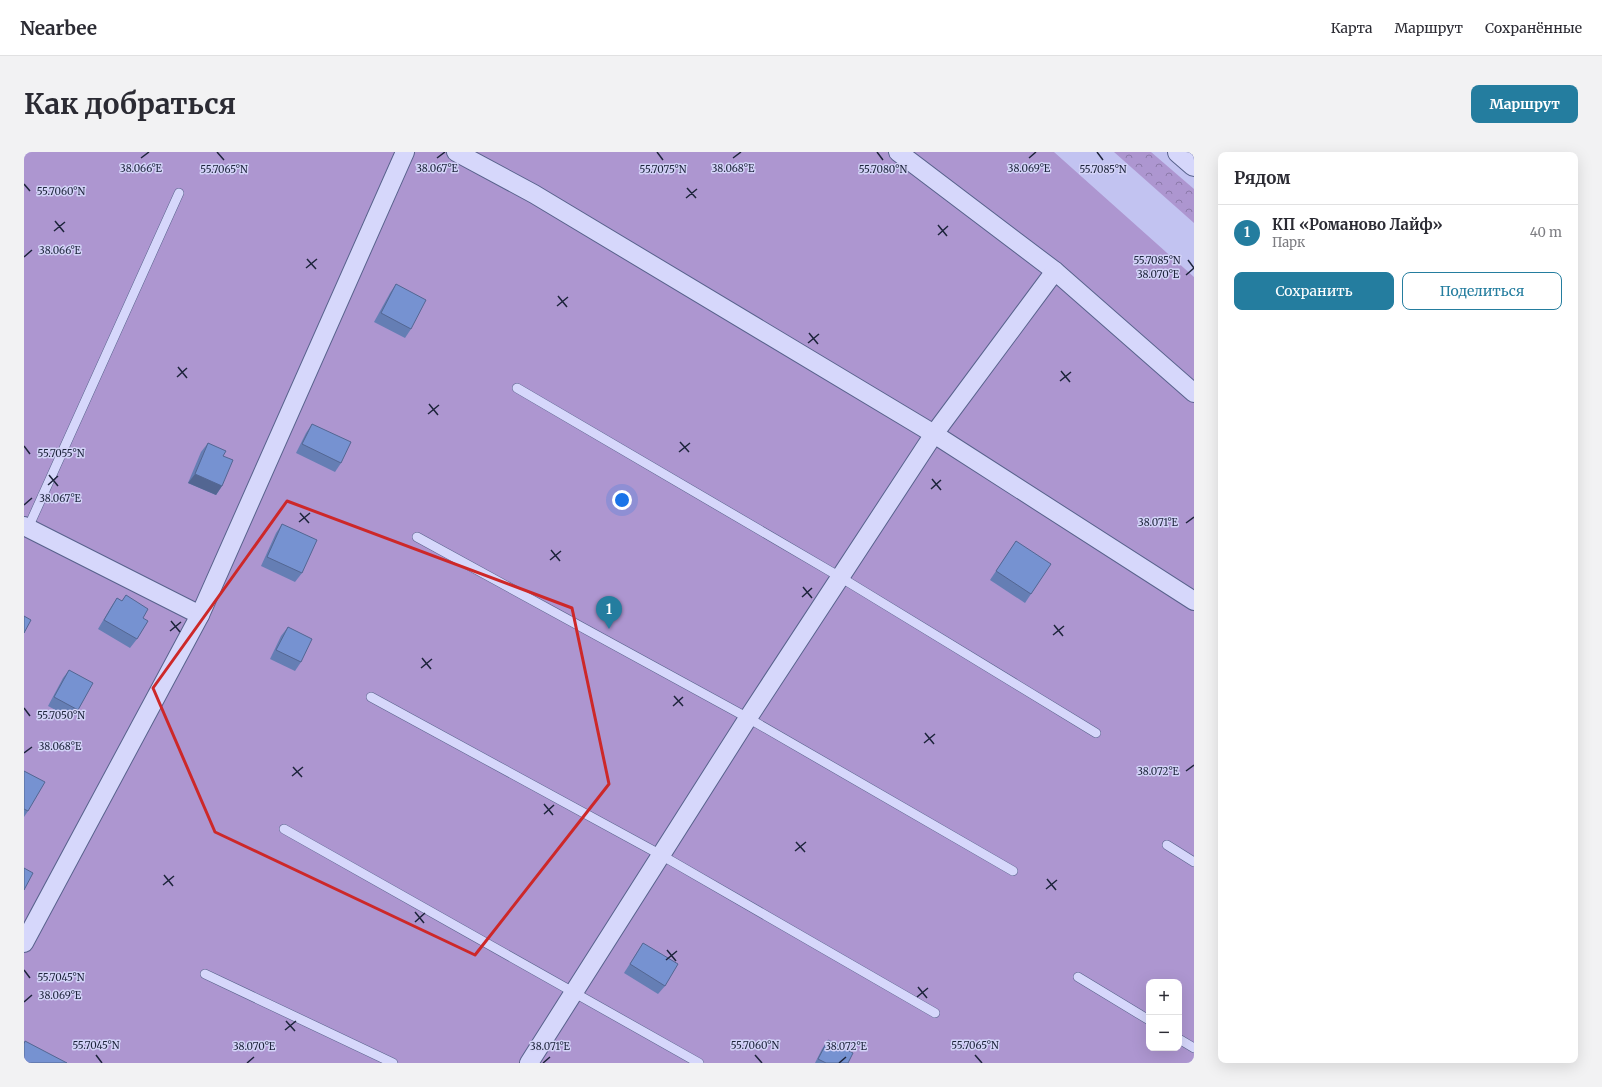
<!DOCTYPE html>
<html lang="ru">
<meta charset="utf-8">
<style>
body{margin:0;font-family:Merriweather,serif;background:#f2f2f3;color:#2b2b33}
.controls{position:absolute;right:12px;bottom:12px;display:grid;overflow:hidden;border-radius:8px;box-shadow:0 4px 16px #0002}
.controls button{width:36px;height:36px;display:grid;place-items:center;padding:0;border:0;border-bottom:1px solid #e1e1e2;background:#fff;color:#2b2b33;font:20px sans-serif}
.you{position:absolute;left:598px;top:348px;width:14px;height:14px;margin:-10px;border:3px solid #fff;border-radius:50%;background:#1a73e8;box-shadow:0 0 0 6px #1a73e833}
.badge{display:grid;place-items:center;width:26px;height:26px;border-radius:50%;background:#247d9f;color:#fff;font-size:13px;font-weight:700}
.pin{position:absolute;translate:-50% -33px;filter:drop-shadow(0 1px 2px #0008)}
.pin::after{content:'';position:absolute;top:21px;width:14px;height:12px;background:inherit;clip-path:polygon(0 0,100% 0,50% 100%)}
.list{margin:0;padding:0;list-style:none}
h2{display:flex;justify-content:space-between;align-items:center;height:52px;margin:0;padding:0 16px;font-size:17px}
h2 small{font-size:13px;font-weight:400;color:#7c7c81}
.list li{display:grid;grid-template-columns:26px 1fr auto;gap:12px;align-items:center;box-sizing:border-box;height:56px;padding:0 16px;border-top:1px solid #e1e1e2}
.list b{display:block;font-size:15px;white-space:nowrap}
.list p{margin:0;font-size:13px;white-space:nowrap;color:#7c7c81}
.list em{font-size:13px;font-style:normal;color:#7c7c81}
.actions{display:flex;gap:8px;padding:12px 16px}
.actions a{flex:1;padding:9px 0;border:1px solid #247d9f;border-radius:8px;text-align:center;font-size:14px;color:#247d9f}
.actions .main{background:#247d9f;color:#fff}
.map{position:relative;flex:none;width:1170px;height:911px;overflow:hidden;border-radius:8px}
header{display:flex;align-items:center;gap:24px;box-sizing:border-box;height:56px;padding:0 20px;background:#fff;border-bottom:1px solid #e1e1e2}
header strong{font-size:19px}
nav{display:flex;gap:22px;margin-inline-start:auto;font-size:14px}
.intro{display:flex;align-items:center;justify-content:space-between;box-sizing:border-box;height:96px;padding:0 24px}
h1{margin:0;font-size:28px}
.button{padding:10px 18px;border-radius:8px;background:#247d9f;color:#fff;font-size:14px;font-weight:700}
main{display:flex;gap:24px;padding:0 24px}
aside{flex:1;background:#fff;border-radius:8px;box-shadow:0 4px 16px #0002}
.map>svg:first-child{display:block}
.forest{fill:url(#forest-crowns)}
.garden{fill:#ad96d0;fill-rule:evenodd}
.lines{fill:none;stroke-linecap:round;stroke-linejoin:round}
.service-casing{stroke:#58628c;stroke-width:10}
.minor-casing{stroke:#58628c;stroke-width:20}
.tertiary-casing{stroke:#58628c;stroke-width:24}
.service{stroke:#d6d7fb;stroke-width:9}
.minor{stroke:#d6d7fb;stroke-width:18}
.tertiary{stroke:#d6d7fb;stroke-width:22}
.wall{fill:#657eb4}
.shaded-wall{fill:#536692}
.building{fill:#7692d1;stroke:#536692}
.marked{fill:none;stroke:#cd2829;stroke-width:3;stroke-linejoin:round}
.ticks{fill:none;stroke:#1d243b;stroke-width:1.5}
.ticks-label{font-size:10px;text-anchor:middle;fill:#1d243b;stroke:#d3d3f8;stroke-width:3;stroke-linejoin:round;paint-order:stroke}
</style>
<header>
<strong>Nearbee</strong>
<nav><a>Карта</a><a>Маршрут</a><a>Сохранённые</a></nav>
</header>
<div class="intro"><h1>Как добраться</h1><a class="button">Маршрут</a></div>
<main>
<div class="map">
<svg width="1170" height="911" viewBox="0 0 1170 911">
<defs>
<pattern id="forest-crowns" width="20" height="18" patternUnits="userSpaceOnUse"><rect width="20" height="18" fill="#ad96d0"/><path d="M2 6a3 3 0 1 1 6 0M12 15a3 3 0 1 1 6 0" fill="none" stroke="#8c7aaa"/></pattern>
</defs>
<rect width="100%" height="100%" fill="#c2c3f1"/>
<polygon class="forest" points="1090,0 1127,0 1170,37 1170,71"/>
<path class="garden" d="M 0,0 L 1030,0 L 1170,125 L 1170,911 L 0,911 ZM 1125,830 L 1155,830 L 1155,896 L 1125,896 Z"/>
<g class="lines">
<defs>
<g id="service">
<polyline points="493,236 816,425 1072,581"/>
<polyline points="4,376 155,41"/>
<polyline points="393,385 724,566 989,719"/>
<polyline points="347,545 637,703 911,861"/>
<polyline points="260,677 675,911"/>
<polyline points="1143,693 1170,710"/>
<polyline points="181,822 369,911"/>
<polyline points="1054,825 1125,868"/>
<polyline points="1155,887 1170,896"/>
</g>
<g id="minor">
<polyline points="432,0 510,42 910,282 1170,449"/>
<polyline points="874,0 1031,119"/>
<polyline points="0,374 176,463 0,791"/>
<polyline points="176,463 381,0"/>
<polyline points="505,911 724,566 910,282 1031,119 1170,241"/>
</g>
<polyline id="tertiary" points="1155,0 1170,13"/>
</defs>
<use href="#service" class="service-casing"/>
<use href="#minor" class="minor-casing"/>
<use href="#tertiary" class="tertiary-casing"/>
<use href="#service" class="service"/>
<use href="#minor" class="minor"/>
<use href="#tertiary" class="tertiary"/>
</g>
<g class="wall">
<polygon points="372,132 387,177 381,186 350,170 366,141"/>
<polygon points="288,272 317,311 311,320 272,301 282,281"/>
<polygon points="184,291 199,304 198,334 192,343 164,331 177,300"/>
<polygon points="258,372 278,421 271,430 237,414 252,381"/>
<polygon points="992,389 1007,442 1001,451 966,428"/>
<polygon points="102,443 119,466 113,487 106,496 74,477 87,455 93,446 98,449"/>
<polygon points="264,475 277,510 271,519 246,507 257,484"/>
<polygon points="45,518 54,558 48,567 24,554 39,526"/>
<polygon points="0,619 4,659 0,665"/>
<polygon points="619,791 641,834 634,842 600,821"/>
<polygon points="804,888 824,911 791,911 798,897"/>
</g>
<polygon class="shaded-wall" points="171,322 198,334 192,343 164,331"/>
<g class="building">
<polygon points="372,132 402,148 387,177 357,161"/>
<polygon points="288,272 327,290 317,311 278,292"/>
<polygon points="184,291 202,299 199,304 209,308 198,334 171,322"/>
<polygon points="258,372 293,388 278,421 243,405"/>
<polygon points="992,389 1027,412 1007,442 972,419"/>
<polygon points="102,443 124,457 119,466 124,469 113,487 80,468 93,446 98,449"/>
<polygon points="0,464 7,468 0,481"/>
<polygon points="264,475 288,487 277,510 252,498"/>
<polygon points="45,518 69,531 54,558 30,545"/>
<polygon points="0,619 21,630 4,659 0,657"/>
<polygon points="0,716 9,721 0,738"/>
<polygon points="619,791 654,812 641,834 606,812"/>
<polygon points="804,888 829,901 824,911 802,911 794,907"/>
<polygon points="1,889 43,911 1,911 0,910 0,892"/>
</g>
<path class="marked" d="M 263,349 L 548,456 L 585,632 L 451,803 L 191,680 L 129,536 Z"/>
<path class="ticks" d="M 193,0 L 200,8M 633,0 L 639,8M 853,0 L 859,8M 1073,0 L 1079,8M 117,6 L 125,0M 413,6 L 421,0M 709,6 L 717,0M 1005,6 L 1012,0M 0,32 L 6,39M 663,36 L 672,46M 662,46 L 673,37M 31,69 L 40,80M 914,73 L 923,84M 30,79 L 41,70M 914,83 L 924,74M 0,105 L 8,98M 283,107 L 292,117M 1164,108 L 1170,116M 282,116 L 293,107M 1162,123 L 1170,116M 534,144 L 543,155M 533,154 L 544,145M 785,181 L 794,192M 784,191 L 795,182M 154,215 L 163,226M 1037,219 L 1046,230M 153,225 L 163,216M 1036,229 L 1047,220M 405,252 L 414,263M 404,262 L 415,253M 656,290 L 665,300M 0,294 L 6,302M 655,300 L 666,291M 25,323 L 34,334M 908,327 L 917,338M 24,333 L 34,324M 907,337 L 917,328M 0,353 L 8,346M 276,361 L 285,371M 275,370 L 286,361M 1162,371 L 1170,365M 527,398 L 536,409M 526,408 L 537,399M 779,435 L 788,446M 778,445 L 788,436M 147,469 L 156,480M 1030,473 L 1039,484M 146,479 L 157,470M 1029,483 L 1040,474M 398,506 L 407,517M 397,516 L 408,507M 650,544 L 659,554M 649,554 L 659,545M 0,556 L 6,564M 901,581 L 910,592M 900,591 L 911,582M 0,601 L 8,595M 269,615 L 278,625M 1162,619 L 1170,613M 268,624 L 279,615M 520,652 L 529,663M 520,662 L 530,653M 772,690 L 781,700M 771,699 L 782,690M 140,723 L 149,734M 1023,727 L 1032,738M 139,733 L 150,724M 1022,737 L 1033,728M 391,760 L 400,771M 391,770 L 401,761M 643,798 L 652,809M 642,808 L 653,799M 0,818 L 6,826M 894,835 L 903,846M 893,845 L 904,836M 0,850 L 8,843M 262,869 L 271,879M 261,878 L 272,869M 72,903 L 78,911M 731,903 L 738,911M 951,903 L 958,911M 223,911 L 230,905M 519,911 L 526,905M 815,911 L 822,905"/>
<g class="ticks-label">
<text x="117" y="20">38.066°E</text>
<text x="413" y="20">38.067°E</text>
<text x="709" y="20">38.068°E</text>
<text x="1005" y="20">38.069°E</text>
<text x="200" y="21">55.7065°N</text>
<text x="639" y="21">55.7075°N</text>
<text x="859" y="21">55.7080°N</text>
<text x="1079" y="21">55.7085°N</text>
<text x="37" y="43">55.7060°N</text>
<text x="36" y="102">38.066°E</text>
<text x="1133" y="112">55.7085°N</text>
<text x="1134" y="126">38.070°E</text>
<text x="37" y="305">55.7055°N</text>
<text x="36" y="350">38.067°E</text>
<text x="1134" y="374">38.071°E</text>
<text x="37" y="567">55.7050°N</text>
<text x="36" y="598">38.068°E</text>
<text x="1134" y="623">38.072°E</text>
<text x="37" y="829">55.7045°N</text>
<text x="36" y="847">38.069°E</text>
<text x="72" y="897">55.7045°N</text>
<text x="731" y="897">55.7060°N</text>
<text x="951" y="897">55.7065°N</text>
<text x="230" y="898">38.070°E</text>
<text x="526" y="898">38.071°E</text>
<text x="822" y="898">38.072°E</text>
</g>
</svg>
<div class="controls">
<button>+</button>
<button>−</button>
</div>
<div class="you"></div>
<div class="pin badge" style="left:585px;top:477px">1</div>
</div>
<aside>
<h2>Рядом<small></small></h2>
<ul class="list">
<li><span class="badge">1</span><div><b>КП «Романово Лайф»</b><p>Парк</p></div><em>40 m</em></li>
</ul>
<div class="actions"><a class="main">Сохранить</a><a>Поделиться</a></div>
</aside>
</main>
